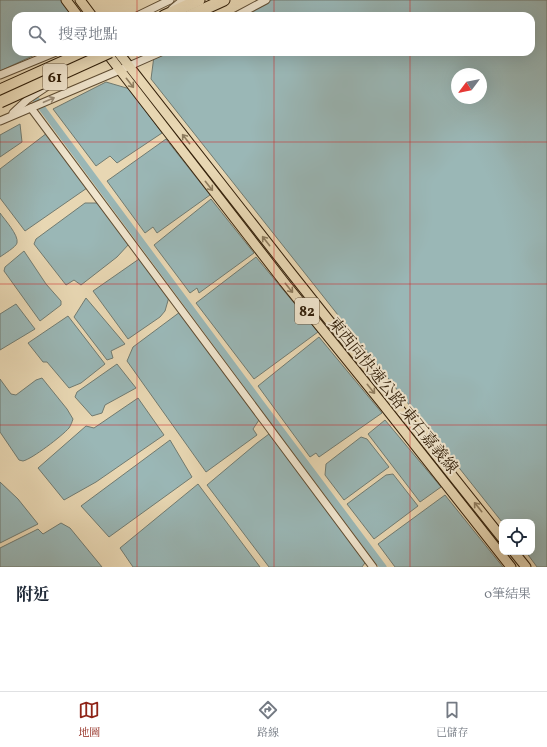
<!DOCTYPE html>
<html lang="zh-TW">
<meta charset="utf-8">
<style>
body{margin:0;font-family:Vollkorn,"Noto Serif TC",serif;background:#f6f6f7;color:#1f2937}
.controls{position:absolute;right:12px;bottom:12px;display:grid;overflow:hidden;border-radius:8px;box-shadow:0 4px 16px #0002}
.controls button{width:36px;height:36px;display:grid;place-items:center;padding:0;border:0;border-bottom:1px solid #e0e1e3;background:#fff;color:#1f2937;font:20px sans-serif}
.compass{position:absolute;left:451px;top:68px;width:36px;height:36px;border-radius:50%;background:#fff;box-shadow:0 4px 16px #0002;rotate:238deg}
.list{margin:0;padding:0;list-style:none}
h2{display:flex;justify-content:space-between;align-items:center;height:52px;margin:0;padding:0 16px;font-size:17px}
h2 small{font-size:13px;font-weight:400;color:#747a83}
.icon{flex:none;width:22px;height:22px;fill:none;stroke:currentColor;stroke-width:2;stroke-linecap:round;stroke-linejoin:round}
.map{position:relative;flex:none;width:547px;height:567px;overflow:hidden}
.search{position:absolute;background:#fff;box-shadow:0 4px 16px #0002;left:12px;right:12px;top:12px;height:44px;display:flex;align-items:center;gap:10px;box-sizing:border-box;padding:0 14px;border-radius:12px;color:#747a83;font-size:15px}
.sheet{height:124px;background:#fff}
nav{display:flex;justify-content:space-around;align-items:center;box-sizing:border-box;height:56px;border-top:1px solid #e0e1e3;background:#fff;font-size:11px;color:#747a83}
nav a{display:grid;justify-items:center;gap:2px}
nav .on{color:#8f2418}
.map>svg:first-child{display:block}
.water{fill:#9ab7b6;stroke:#717b71;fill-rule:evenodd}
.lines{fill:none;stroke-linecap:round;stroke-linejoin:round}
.canal{stroke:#9ab7b6;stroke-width:7}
.minor-casing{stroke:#604e34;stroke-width:9}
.major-casing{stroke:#33200a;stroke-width:11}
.highway-casing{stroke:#33200a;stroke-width:13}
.minor{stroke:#f0e5ce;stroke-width:7}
.major{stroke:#e8d7b3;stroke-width:9}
.highway{stroke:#e8d7b3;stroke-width:11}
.highway-bridge-casing{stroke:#33200a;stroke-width:13;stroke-linecap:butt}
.highway-bridge{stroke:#e8d7b3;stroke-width:11}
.oneway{stroke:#8e7c5e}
.oneway2{stroke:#9b8c76}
.grid{fill:none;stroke:#d62828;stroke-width:1;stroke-opacity:0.55}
.labels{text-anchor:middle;stroke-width:4;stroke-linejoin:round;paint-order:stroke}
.shield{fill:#f0e5ce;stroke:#6c5b45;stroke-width:1}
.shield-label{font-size:15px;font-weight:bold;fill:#33200a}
.street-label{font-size:16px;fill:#33200a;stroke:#f0e5ce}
</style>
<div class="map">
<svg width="547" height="567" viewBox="0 0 547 567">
<rect width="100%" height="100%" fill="#e8d7b3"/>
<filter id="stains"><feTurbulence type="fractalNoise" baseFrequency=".005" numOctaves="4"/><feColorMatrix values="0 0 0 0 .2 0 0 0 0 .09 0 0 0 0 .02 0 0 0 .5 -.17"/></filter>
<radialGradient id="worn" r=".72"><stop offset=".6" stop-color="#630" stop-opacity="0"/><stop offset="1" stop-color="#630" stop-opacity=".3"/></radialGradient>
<g class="water">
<polygon points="0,0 62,0 74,16 16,16 16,52 41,52 0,71"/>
<path d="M 272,0 L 547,0 L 547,567 L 537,567 L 526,552 L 532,552 L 532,522 L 502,522 L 151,79 L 154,56 L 162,52 L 531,52 L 531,16 L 239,16 ZM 457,74 L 481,74 L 481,98 L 457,98 Z"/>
<polygon points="106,82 130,89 162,133 117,163 110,156 96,166 53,109"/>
<polygon points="20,124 22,142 0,157 0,135"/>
<polygon points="47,133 87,188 25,231 0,198 0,169"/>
<polygon points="166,139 210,195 157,233 153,227 145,233 107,181"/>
<polygon points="211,199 254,253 199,293 197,288 190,293 154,245"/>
<polygon points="85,203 98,203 129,244 117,257 81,285 74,280 66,285 34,244 36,239"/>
<path d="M 0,213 C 4,219 19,235 17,243 C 16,247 4,254 0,257 Z"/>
<polygon points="24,251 46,284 61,301 61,305 40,321 4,271 5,267"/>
<polygon points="256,257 318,332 254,379 196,303"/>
<polygon points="139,259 169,297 165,311 160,317 128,339 93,291"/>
<polygon points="86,298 125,344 111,351 113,358 107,360 74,317"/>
<polygon points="16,304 35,329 0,350 0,314"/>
<polygon points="180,312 259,420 253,429 257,435 206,472 127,361 133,347"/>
<polygon points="68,316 105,364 81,383 69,388 47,362 43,362 28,343"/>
<polygon points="319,337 382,413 319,457 316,453 310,457 258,386"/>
<polygon points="117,364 136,388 105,405 102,413 92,416 75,397 77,392"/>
<path d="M 42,378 L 67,409 L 73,419 C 72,422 71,425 69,428 C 62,436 32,459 23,461 L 19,460 L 0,432 L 0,379 L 11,394 L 16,395 L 36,380 Z"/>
<polygon points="138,398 164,435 96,482 64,500 38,468 86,426 94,428"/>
<polygon points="385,420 441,487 420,502 368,434"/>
<polygon points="269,434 367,560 362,567 269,567 207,485 257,443"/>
<polygon points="361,437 367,439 389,467 344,500 325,475 326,464"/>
<polygon points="170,440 192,477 109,537 81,506"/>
<polygon points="393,474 418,506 374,539 347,504 386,475"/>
<polygon points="0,482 18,499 38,524 0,543"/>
<polygon points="198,484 260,567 133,567 120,548"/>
<polygon points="445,495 503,567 395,567 378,544"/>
<polygon points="61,523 70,528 102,567 0,567 0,548 38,529 43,534"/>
</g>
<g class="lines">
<g class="canal">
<polyline points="35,98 37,101"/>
<polyline points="42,108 259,401 383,567"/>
</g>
<defs>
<g id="minor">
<polyline points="172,9 183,0"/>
<polyline points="137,16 170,0"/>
<polyline points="236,16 266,0"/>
<polyline points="0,75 56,52"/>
<polyline points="31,108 373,567"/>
<polyline points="13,113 28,99 52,83"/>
<polyline points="0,121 120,70 161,52"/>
</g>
<g id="major">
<polyline points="66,0 78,16"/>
<polyline points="80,0 92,16"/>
<polyline points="106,52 284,282 381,402 511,567"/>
<polyline points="118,52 292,274 502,538"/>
<polyline points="514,552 526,567"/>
</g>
<g id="highway">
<polyline points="164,16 199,0"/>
<polyline points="189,16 224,0"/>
<polyline points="0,90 85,52"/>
</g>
</defs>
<use href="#minor" class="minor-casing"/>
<use href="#major" class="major-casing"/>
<use href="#highway" class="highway-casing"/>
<use href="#minor" class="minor"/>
<use href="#major" class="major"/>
<use href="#highway" class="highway"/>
<defs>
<polyline id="highway-bridge" points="0,102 110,52"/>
</defs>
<use href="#highway-bridge" class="highway-bridge-casing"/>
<use href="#highway-bridge" class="highway-bridge"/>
</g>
<defs><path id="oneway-shaft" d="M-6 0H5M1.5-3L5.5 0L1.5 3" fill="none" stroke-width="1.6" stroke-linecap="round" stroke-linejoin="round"/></defs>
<g class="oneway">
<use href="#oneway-shaft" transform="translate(130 83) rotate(52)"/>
<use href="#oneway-shaft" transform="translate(186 139) rotate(-128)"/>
<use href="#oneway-shaft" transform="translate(209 186) rotate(52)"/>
<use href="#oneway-shaft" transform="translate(266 241) rotate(-128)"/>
<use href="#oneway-shaft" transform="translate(289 288) rotate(51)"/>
<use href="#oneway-shaft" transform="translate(371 389) rotate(51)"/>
<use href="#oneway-shaft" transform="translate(478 507) rotate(-129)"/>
</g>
<use class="oneway2" href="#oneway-shaft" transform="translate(49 100) rotate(-23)"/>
<path class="grid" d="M 137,0 L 137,16M 274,0 L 274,16M 410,0 L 410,16M 137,52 L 137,567M 274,52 L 274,567M 410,52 L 410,567M 0,142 L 547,142M 0,284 L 547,284M 0,425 L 547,425"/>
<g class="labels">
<g class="shield">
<rect x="43" y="64" width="24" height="26" rx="3"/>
<rect x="295" y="298" width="24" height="26" rx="3"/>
</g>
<g class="shield-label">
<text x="55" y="82">61</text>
<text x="307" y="316">82</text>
</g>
<g class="street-label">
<text transform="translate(394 395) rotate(51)" y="6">東西向快速公路 東石嘉義線</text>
</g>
</g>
<rect width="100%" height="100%" filter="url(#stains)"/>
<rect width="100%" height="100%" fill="url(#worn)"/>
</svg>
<div class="controls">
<button><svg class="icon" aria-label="locate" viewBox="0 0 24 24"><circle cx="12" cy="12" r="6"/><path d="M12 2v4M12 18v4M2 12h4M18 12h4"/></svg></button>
</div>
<svg class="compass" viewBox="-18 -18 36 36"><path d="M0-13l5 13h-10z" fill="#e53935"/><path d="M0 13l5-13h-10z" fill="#747a83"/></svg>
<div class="search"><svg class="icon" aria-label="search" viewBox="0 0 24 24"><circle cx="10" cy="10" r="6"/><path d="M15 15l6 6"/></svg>搜尋地點</div>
</div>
<section class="sheet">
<h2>附近<small>0筆結果</small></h2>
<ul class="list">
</ul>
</section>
<nav>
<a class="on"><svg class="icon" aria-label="map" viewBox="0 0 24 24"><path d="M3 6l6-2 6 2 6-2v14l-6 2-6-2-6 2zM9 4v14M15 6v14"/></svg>地圖</a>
<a><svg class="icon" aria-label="directions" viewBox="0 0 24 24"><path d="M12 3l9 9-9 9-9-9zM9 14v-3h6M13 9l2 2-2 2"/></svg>路線</a>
<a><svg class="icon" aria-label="saved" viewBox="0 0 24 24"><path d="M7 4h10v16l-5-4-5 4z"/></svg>已儲存</a>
</nav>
